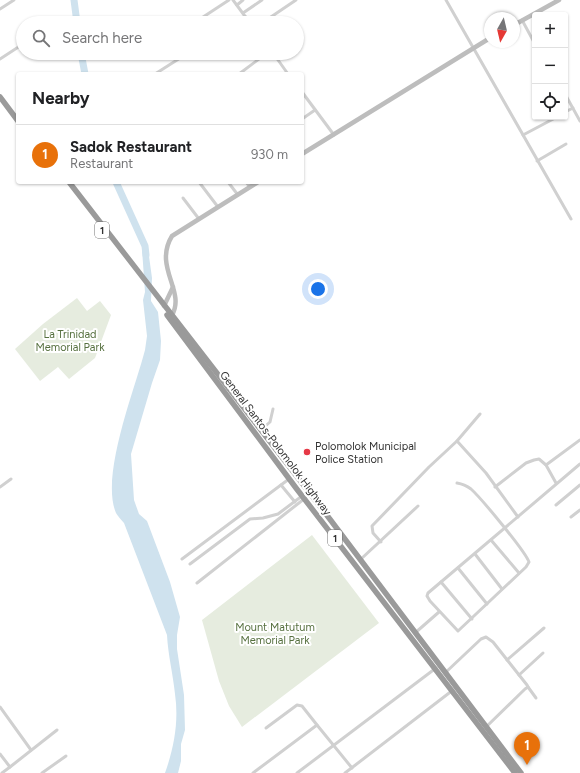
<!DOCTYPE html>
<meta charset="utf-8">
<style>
body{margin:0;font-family:Figtree,sans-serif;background:#f6f6f6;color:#202124}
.controls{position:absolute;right:12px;top:12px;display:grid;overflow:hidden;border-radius:4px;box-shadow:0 1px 3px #0004}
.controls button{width:36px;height:36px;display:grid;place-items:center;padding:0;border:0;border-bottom:1px solid #e0e0e0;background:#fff;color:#202124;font:20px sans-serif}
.compass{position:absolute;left:484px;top:12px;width:36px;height:36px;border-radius:50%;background:#fff;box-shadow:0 1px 3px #0004;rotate:188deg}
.you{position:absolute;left:318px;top:289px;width:14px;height:14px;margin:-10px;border:3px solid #fff;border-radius:50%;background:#1a73e8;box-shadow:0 0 0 6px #1a73e833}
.badge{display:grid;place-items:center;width:26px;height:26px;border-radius:50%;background:#b45309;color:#fff;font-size:13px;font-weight:700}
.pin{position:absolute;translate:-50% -33px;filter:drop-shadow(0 1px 2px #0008)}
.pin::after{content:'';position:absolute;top:21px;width:14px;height:12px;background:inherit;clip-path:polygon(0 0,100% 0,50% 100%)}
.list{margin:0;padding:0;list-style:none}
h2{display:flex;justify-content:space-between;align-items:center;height:52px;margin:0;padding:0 16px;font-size:17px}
h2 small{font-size:13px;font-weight:400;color:#757577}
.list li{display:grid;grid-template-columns:26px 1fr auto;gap:12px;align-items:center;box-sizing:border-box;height:60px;padding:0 16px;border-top:1px solid #e0e0e0}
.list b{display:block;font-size:15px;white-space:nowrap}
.list p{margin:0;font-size:13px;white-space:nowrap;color:#757577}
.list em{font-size:13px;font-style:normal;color:#757577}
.icon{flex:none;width:22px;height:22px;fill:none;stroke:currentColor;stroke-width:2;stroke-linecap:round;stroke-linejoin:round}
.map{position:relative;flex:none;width:580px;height:773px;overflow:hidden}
.search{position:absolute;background:#fff;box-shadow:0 1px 3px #0004;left:16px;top:16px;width:288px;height:44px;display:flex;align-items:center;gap:10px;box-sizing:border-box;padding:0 14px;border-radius:22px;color:#757577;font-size:15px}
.panel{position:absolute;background:#fff;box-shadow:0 1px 3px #0004;left:16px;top:72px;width:288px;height:112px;border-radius:4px}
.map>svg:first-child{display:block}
.green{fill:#e6ecdf}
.water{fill:#cfe2ee}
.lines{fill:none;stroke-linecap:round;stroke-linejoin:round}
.river{stroke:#cfe2ee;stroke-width:7}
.street{stroke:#d0d0d0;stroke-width:3}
.secondary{stroke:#bdbdbd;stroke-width:4.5}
.highway{stroke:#9a9a9a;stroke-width:5.5}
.poi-dot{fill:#e63946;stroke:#fff;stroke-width:1.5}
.labels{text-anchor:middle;stroke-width:4;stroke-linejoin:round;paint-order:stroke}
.shield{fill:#fff;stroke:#707070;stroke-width:1}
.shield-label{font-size:10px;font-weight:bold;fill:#333}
.park-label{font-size:11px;fill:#56703f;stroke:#fff}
.street-label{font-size:11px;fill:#333;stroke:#fff}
.poi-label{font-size:11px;fill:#333;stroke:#fff;text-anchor:start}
</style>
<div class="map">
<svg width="580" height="773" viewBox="0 0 580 773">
<rect width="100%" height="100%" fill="#fff"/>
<g class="green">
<polygon points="77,298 87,311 100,301 111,315 95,358 69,379 58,367 40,381 15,349 43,324"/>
<polygon points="312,535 379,623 242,727 229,706 219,681 202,620"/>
</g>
<path class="water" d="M 145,246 L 148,249 L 152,278 L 151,301 L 158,312 L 161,341 L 160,360 L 152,383 L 131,454 L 134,500 L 139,514 L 147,521 L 170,582 L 180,617 L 177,635 L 177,649 L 184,695 L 185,730 L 181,744 L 181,761 L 178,773 L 165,773 C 174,748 179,721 175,694 C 173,674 168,655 167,635 L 124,523 C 121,520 118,516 116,513 C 100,476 135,389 145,350 L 147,336 L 143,300 L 145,292 L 142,249 Z"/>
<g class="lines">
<g class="river">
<polyline points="74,0 77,23"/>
<polyline points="81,53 85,74"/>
<polyline points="116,182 145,246 146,255"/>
</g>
<g class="street">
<polyline points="233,0 250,23"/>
<polyline points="446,0 571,219"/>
<polyline points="237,5 243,0"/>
<polyline points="0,9 14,0"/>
<polyline points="243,13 262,0"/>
<polyline points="522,20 535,44"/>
<polyline points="194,23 229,0"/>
<polyline points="236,23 246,17"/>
<polyline points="262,23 296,0"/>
<polyline points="273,53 288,74"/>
<polyline points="0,59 23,44"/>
<polyline points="155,74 188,53"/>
<polyline points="239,74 267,53"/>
<polyline points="302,92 334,135"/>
<polyline points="565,94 580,121"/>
<polyline points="565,112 573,108"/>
<polyline points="302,119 315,110"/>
<polyline points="523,135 557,117"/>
<polyline points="537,161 566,144"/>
<polyline points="199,182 218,207"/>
<polyline points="228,182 238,195"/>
<polyline points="246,182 250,187"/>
<polyline points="183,198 199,219"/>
<polyline points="261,430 270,422 273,409"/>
<polyline points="457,441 486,473 518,517"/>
<path d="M 457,483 C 463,484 467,486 471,489 C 481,498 525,551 529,562 L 526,567 L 458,631 L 430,601 L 427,596 L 428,593 L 580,464"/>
<polyline points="556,483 546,465 580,440"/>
<polyline points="281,485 295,502"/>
<polyline points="0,487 11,479"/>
<polyline points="495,487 526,463 534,460 539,459 546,465"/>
<polyline points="556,505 580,485"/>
<polyline points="571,517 580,510"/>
<polyline points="491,540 519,573"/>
<polyline points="381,542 373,533 372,526 429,467 457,441 480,414"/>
<polyline points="475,554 502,589"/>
<polyline points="182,559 289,479"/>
<polyline points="361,559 418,506"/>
<polyline points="190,564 250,519 263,518 278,514 302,496"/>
<polyline points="458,568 487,604"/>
<polyline points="441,582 472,619"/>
<polyline points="197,583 304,499"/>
<polyline points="415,633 439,612"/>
<polyline points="507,660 544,628"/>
<polyline points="445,673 481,639 486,637 493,642 527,685 528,687 525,689 486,727"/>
<polyline points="519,675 543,653"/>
<polyline points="528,687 536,698"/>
<polyline points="0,707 31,750"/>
<polyline points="266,728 297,705 302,706 317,725"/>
<polyline points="0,754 10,767 2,773"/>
<polyline points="10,767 57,730"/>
<polyline points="42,773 66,756"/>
<polyline points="253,773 317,725 352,768"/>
<polyline points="297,773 436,668"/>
<polyline points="345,773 453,690"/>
</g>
<g class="secondary">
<polyline points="514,25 559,0"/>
<polyline points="302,154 490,38"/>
<polyline points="164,306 173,287"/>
<path d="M 172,315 C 186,291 153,267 172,236 L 258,182"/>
</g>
<g class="highway">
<polyline points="0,97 18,121"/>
<polyline points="69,182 326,514 521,773"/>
<polyline points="167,315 296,488 515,773"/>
</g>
</g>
<circle class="poi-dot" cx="307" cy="452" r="4"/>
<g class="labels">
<g class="shield">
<rect x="95" y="222" width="14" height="16" rx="3"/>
<rect x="328" y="530" width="14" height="16" rx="3"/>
</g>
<g class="shield-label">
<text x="102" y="234">1</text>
<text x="335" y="542">1</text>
</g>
<g class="park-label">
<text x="70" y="338">La Trinidad<tspan x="70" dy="13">Memorial Park</tspan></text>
<text x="275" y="631">Mount Matutum<tspan x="275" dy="13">Memorial Park</tspan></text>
</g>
<g class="street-label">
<text transform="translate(276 443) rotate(53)" y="4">General Santos-Polomolok Highway</text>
</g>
<g class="poi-label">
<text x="315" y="450">Polomolok Municipal<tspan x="315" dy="13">Police Station</tspan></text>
</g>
</g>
</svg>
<div class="controls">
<button>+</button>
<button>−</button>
<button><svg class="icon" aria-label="locate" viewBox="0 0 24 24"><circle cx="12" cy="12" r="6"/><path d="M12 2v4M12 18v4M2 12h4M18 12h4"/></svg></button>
</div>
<svg class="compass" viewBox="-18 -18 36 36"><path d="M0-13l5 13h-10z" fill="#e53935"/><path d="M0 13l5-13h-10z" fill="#757577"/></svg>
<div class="you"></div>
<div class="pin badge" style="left:527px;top:765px;background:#e8710a">1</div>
<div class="search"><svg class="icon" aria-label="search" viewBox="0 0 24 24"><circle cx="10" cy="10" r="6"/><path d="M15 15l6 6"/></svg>Search here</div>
<section class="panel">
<h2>Nearby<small></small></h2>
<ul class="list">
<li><span class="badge" style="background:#e8710a">1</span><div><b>Sadok Restaurant</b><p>Restaurant</p></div><em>930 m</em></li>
</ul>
</section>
</div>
